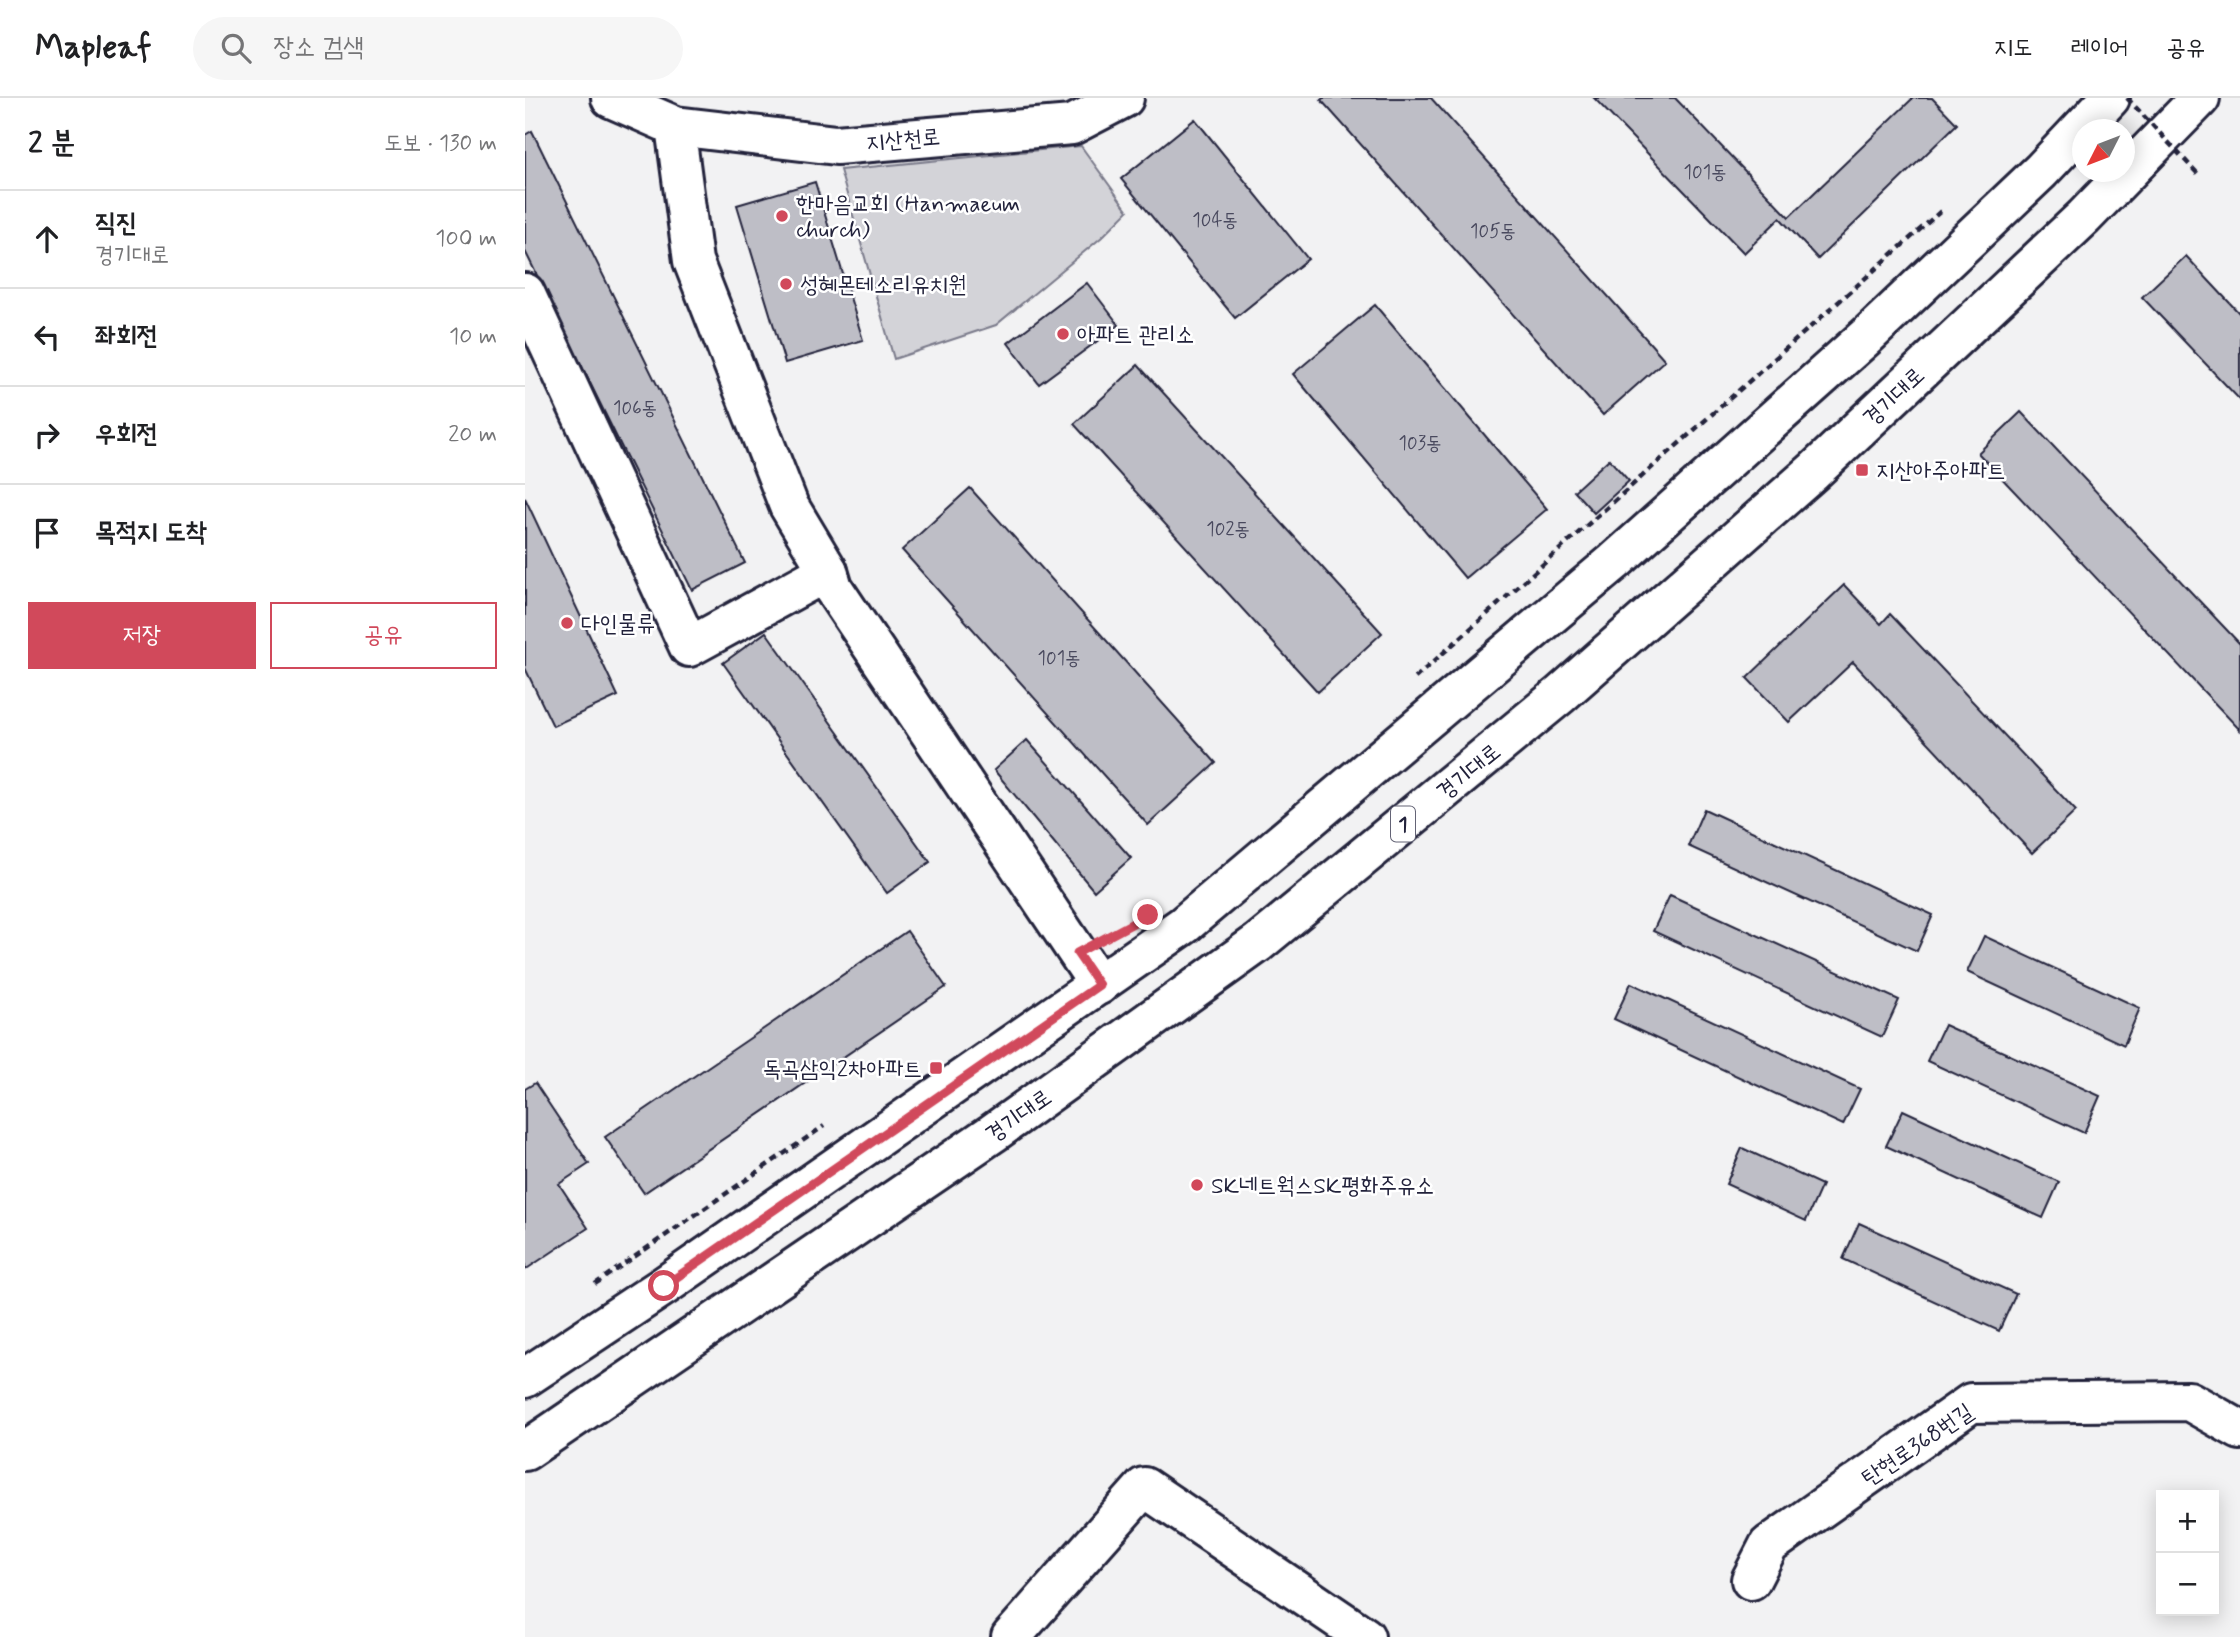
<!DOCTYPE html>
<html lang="ko">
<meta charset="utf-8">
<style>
body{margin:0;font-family:Mynerve,"Poor Story",sans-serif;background:#f6f6f6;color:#202124}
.controls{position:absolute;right:21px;bottom:21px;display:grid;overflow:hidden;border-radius:0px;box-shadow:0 4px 18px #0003}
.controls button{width:63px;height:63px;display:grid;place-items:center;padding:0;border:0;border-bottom:2px solid #e0e0e0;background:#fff;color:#202124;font:35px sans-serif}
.compass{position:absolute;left:1547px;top:21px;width:63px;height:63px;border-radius:50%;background:#fff;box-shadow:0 4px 18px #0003;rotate:228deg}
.stop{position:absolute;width:21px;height:21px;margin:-16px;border:5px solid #d1495b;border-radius:50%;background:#fff}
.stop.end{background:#d1495b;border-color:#fff;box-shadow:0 2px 7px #0008}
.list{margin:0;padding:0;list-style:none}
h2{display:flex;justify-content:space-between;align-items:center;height:91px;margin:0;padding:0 28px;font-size:30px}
h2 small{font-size:23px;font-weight:400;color:#757577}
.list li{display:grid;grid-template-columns:46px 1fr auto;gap:21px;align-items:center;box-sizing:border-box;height:98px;padding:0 28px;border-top:2px solid #e0e0e0}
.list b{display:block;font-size:26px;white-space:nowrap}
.list p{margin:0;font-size:23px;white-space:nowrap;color:#757577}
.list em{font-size:23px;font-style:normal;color:#757577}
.actions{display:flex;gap:14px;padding:21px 28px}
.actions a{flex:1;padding:16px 0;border:2px solid #d1495b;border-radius:0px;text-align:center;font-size:24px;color:#d1495b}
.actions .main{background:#d1495b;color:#fff}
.icon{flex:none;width:38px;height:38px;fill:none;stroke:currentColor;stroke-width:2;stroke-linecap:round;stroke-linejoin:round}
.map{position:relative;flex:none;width:1715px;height:1539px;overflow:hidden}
header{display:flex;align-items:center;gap:42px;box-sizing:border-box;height:98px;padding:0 35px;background:#fff;border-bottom:2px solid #e0e0e0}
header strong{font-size:33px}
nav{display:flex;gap:38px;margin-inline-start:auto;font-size:24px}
.search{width:490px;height:63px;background:#f6f6f6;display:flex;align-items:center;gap:18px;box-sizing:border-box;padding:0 24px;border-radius:38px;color:#757577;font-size:26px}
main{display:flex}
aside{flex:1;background:#fff}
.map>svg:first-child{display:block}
.green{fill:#d3d3d8;stroke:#7a7a8a;stroke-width:2}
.building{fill:#bebec6;stroke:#22223b;stroke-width:2}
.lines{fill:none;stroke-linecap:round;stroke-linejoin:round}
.minor-casing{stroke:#22223b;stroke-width:44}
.major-casing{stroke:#22223b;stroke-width:44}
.path{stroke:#22223b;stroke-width:4.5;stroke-dasharray:7 5;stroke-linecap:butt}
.minor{stroke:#fff;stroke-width:38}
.major{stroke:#fff;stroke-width:38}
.path-bridge{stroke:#22223b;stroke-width:4.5;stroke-dasharray:7 5;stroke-linecap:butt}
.route{stroke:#d1495b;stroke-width:9}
.poi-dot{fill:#d1495b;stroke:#fff;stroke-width:2.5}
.labels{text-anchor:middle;stroke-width:5;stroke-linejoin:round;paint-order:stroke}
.number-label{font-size:19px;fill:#49495e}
.shield{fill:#fff;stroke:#646476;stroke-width:2}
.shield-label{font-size:21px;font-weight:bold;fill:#22223b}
.street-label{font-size:23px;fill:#22223b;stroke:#fff}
.poi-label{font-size:23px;fill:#22223b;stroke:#fff;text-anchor:start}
</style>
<header>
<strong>Mapleaf</strong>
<div class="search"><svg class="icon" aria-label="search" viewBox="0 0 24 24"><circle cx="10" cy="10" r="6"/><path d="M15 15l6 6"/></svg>장소 검색</div>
<nav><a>지도</a><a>레이어</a><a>공유</a></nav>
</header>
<main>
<aside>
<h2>2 분<small>도보 · 130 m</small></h2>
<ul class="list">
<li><svg class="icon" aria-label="ahead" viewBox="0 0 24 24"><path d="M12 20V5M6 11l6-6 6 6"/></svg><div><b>직진</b><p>경기대로</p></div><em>100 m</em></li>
<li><svg class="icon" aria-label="left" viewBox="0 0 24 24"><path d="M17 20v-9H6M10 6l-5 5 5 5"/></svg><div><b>좌회전</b></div><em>10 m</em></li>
<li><svg class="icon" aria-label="right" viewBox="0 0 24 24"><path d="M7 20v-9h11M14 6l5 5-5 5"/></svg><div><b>우회전</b></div><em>20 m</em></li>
<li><svg class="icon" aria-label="arrive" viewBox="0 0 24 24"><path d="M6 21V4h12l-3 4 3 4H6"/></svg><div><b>목적지 도착</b></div></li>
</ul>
<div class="actions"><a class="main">저장</a><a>공유</a></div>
</aside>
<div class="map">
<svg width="1715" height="1539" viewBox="0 0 1715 1539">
<rect width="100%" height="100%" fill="#f2f2f3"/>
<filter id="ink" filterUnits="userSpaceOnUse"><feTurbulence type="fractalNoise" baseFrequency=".0143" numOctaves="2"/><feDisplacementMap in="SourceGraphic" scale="14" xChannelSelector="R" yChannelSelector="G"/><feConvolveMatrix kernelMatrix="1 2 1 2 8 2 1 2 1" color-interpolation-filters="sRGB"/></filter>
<g filter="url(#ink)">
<polygon class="green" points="556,48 603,113 577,139 471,227 369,261 315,72"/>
<g class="building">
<polygon points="798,0 906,0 1140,262 1078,317 796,2"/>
<polygon points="1069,0 1150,0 1264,119 1388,0 1407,0 1432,26 1293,161 1255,120 1219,155"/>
<polygon points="670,21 783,161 710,220 596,81"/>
<polygon points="7,33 220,465 167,492 0,153 0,37"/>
<polygon points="290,84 338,242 260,265 212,107"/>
<polygon points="1661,158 1715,216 1715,302 1617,199"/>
<polygon points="562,185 594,227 514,286 483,245"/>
<polygon points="850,207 1022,411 940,480 768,276"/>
<polygon points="613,267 857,535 793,594 549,326"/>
<polygon points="1496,314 1715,546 1715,632 1453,355"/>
<polygon points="1084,361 1104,383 1069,415 1049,393"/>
<polygon points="445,390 691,665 623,727 377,452"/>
<polygon points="0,400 93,598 28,628 0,570"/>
<polygon points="1319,487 1356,526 1365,516 1551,713 1507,755 1328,564 1264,624 1222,580"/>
<polygon points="241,534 405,764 362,795 198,565"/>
<polygon points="502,642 606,760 569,793 469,672"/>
<polygon points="1179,711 1408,817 1392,853 1163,748"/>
<polygon points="1145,797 1374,902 1357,939 1128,833"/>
<polygon points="382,833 421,889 119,1095 80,1039"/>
<polygon points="1459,838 1615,910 1599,947 1442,874"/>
<polygon points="1106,885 1335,991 1318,1027 1089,921"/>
<polygon points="1419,927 1575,998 1559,1035 1402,963"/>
<polygon points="10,985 64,1066 34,1086 63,1130 0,1172 0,991"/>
<polygon points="1378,1012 1534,1084 1518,1120 1361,1048"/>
<polygon points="1217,1050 1297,1087 1281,1123 1201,1086"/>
<polygon points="1334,1125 1491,1196 1474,1233 1318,1161"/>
</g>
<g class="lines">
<defs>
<g id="minor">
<polyline points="86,0 150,28 311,47 547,27 599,0"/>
<polyline points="150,28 168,163 264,408 303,473 308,490 574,887"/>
<polyline points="0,195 164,549 303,473"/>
<polyline points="1226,1482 1244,1447 1446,1305 1664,1303 1715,1332"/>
<polyline points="486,1539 619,1389 840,1539"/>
</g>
<g id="major">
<polyline points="0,1280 139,1188 659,827 1089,464 1342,238 1516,73 1585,0"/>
<polyline points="0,1353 468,1035 733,845 1035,597 1288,374 1559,119 1675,0"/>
</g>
</defs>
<use href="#minor" class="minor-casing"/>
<use href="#major" class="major-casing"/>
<g class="path">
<polyline points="890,580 1417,112"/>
<polyline points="70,1186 299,1028"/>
</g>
<use href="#minor" class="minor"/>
<use href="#major" class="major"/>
<polyline class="path-bridge" points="1602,0 1673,76"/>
</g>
</g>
<g class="lines" filter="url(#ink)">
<polyline class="route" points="139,1188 574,887 552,855 623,817"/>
</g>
<g class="poi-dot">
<circle cx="257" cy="118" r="7"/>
<circle cx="261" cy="186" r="7"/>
<circle cx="538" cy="236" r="7"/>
<rect x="1330" y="365" width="14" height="14" rx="3.5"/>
<circle cx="42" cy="525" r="7"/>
<rect x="404" y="963" width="14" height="14" rx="3.5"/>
<circle cx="672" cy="1087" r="7"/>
</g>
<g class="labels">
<g class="number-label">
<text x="1180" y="80">101동</text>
<text x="690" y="128">104동</text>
<text x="968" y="139">105동</text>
<text x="110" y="316">106동</text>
<text x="895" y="351">103동</text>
<text x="703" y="437">102동</text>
<text x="534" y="566">101동</text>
</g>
<rect class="shield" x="866" y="708.5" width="24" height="35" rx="5"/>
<g class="shield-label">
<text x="878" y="733">1</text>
</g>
<g class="street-label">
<text transform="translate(378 41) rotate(-5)" y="8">지산천로</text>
<text transform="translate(1368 298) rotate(-43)" y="8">경기대로</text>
<text transform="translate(943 673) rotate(-39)" y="8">경기대로</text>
<text transform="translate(493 1017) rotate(-35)" y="8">경기대로</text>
<text transform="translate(1392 1346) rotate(-34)" y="8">탄현로368번길</text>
</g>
<g class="poi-label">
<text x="271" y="113">한마음교회 (Hanmaeum<tspan x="271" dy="26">church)</tspan></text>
<text x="275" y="194">성혜몬테소리유치원</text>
<text x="552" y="244">아파트 관리소</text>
<text x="1351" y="380">지산아주아파트</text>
<text x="56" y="533">다인물류</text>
<text x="397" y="978" text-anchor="end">독곡삼익2차아파트</text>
<text x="686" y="1095">SK네트웍스SK평화주유소</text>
</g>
</g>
</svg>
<div class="controls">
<button>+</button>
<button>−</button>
</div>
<svg class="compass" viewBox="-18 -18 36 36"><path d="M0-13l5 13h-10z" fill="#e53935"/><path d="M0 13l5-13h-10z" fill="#757577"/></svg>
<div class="stop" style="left:139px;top:1188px"></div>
<div class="stop end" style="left:623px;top:817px"></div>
</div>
</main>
